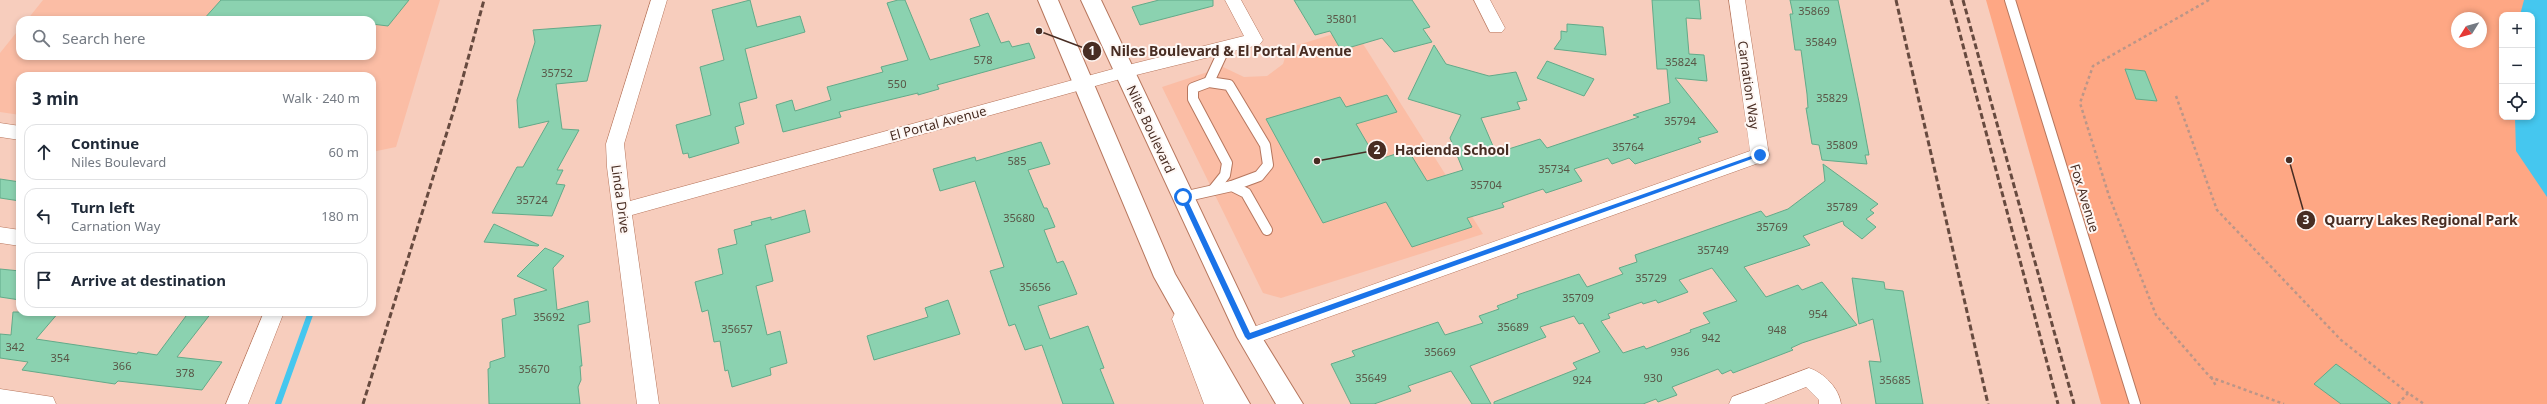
<!DOCTYPE html>
<meta charset="utf-8">
<style>
body{margin:0;font-family:"Noto Sans",sans-serif;background:#f6f6f7;color:#1f2937}
.controls{position:absolute;right:12px;top:12px;display:grid;overflow:hidden;border-radius:8px;box-shadow:0 2px 6px #0003}
.controls button{width:36px;height:36px;display:grid;place-items:center;padding:0;border:0;border-bottom:1px solid #e0e1e3;background:#fff;color:#1f2937;font:20px sans-serif}
.compass{position:absolute;left:2451px;top:12px;width:36px;height:36px;border-radius:50%;background:#fff;box-shadow:0 2px 6px #0003;rotate:233deg}
.stop{position:absolute;width:12px;height:12px;margin:-9px;border:3px solid #1a73e8;border-radius:50%;background:#fff}
.stop.end{background:#1a73e8;border-color:#fff;box-shadow:0 1px 4px #0008}
.list{margin:0;padding:0;list-style:none}
h2{display:flex;justify-content:space-between;align-items:center;height:52px;margin:0;padding:0 16px;font-size:17px}
h2 small{font-size:13px;font-weight:400;color:#747a83}
.list li{display:grid;grid-template-columns:26px 1fr auto;gap:12px;align-items:center;box-sizing:border-box;height:56px;margin:0 8px 8px;padding:0 8px;border:1px solid #e0e1e3;border-radius:12px}
.list b{display:block;font-size:15px;white-space:nowrap}
.list p{margin:0;font-size:13px;white-space:nowrap;color:#747a83}
.list em{font-size:13px;font-style:normal;color:#747a83}
.icon{flex:none;width:22px;height:22px;fill:none;stroke:currentColor;stroke-width:2;stroke-linecap:round;stroke-linejoin:round}
.map{position:relative;flex:none;width:2547px;height:404px;overflow:hidden}
.search{position:absolute;background:#fff;box-shadow:0 2px 6px #0003;left:16px;top:16px;width:360px;height:44px;display:flex;align-items:center;gap:10px;box-sizing:border-box;padding:0 14px;border-radius:12px;color:#747a83;font-size:15px}
.panel{position:absolute;background:#fff;box-shadow:0 2px 6px #0003;left:16px;top:72px;width:360px;height:244px;border-radius:12px}
.map>svg:first-child{display:block}
.built{fill:#fbbda5}
.green{fill:#fea784;fill-rule:evenodd}
.water{fill:#45c7ef}
.lines{fill:none;stroke-linecap:round;stroke-linejoin:round}
.stream{stroke:#45c7ef;stroke-width:6}
.building{fill:#8bd2b0;stroke:#63aa89;fill-rule:evenodd}
.service-casing{stroke:#b7775e;stroke-width:12}
.minor-casing{stroke:#b7775e;stroke-width:1}
.secondary-casing{stroke:#b7775e;stroke-width:2}
.path{stroke:#bb9688;stroke-width:2.5;stroke-dasharray:3 3;stroke-linecap:butt}
.service{stroke:#fff;stroke-width:10}
.minor{fill:#fff;fill-rule:evenodd}
.secondary{fill:#fff;fill-rule:evenodd}
.rail{stroke:#674a3f;stroke-width:3;stroke-dasharray:6 3;stroke-linecap:butt}
.route{fill:#1a73e8}
.labels{text-anchor:middle;stroke-width:4;stroke-linejoin:round;paint-order:stroke}
.number-label{font-size:11px;fill:#595646}
.street-label{font-size:13px;fill:#482d23;stroke:#fef7f4}
.leader{fill:none;stroke:#482d23;stroke-width:1.5}
.callout-dot{fill:#482d23;stroke:#fef7f4;stroke-width:1.5}
.mark-label{font-size:12px;text-anchor:middle;font-weight:bold;fill:#fff}
.callout-label{font-size:14px;text-anchor:middle;font-weight:bold;fill:#482d23;stroke:#fef7f4;stroke-width:4;stroke-linejoin:round;paint-order:stroke}
</style>
<div class="map">
<svg width="2547" height="404" viewBox="0 0 2547 404">
<rect width="100%" height="100%" fill="#f7cdbd"/>
<g class="built">
<polygon points="43,0 440,0 396,147 372,152 372,76 20,76 20,115 0,112 0,53 20,28 20,56 372,56 372,20 27,20"/>
<polygon points="1353,28 1483,234 1281,298 1263,293 1162,87 1223,67 1244,77 1267,76 1283,64 1288,48"/>
</g>
<path class="green" d="M 1986,0 L 2547,0 L 2547,404 L 2101,404 ZM 2502,15 L 2532,15 L 2532,117 L 2502,117 ZM 2457,18 L 2481,18 L 2481,42 L 2457,42 Z"/>
<polygon class="water" points="2524,0 2547,0 2547,197 2516,151 2515,117 2532,117 2532,15 2520,15"/>
<g class="lines">
<polyline class="stream" points="278,404 311,312"/>
</g>
<g class="building">
<polygon points="221,0 409,0 388,26 372,24 372,20 203,20"/>
<polygon points="750,0 757,27 800,16 805,32 745,49 757,98 739,103 744,124 735,127 739,143 689,158 688,153 683,154 676,125 711,115 700,67 724,60 712,10"/>
<polygon points="898,0 905,0 930,60 980,46 970,19 988,13 1001,43 1009,41 1012,47 1029,43 1035,58 937,85 939,89 918,95 918,93 839,112 841,117 783,132 776,105 792,100 795,111 831,100 827,87 883,72 881,67 908,60 887,3"/>
<polygon points="1159,0 1213,0 1213,6 1140,25 1132,7"/>
<polygon points="1294,0 1412,0 1430,27 1423,29 1432,42 1394,52 1382,38 1341,50 1330,31 1315,35"/>
<polygon points="1652,0 1699,0 1701,19 1686,18 1689,54 1704,55 1707,81 1675,78 1718,132 1698,138 1701,142 1635,164 1629,158 1612,164 1608,158 1574,169 1582,181 1546,193 1543,189 1502,203 1504,207 1467,218 1472,227 1412,247 1386,202 1323,223 1266,119 1340,97 1346,107 1387,95 1397,112 1356,124 1377,160 1408,150 1427,181 1463,170 1450,138 1461,115 1408,99 1434,45 1446,64 1489,76 1516,72 1527,100 1517,102 1520,109 1481,118 1496,153 1540,139 1547,148 1639,117 1633,115 1670,103 1667,69 1657,69"/>
<polygon points="1790,0 1838,0 1859,102 1869,155 1865,155 1867,164 1822,160 1819,145 1812,144 1806,108 1808,108 1807,94 1801,50 1795,50 1790,14 1793,14"/>
<polygon points="1567,24 1603,27 1606,55 1554,49 1561,39 1561,31 1567,32"/>
<polygon points="601,25 587,81 556,84 562,129 579,130 557,170 563,170 556,184 565,185 552,216 492,213 517,167 523,167 549,121 519,128 517,100 535,42 533,30"/>
<polygon points="1547,61 1594,79 1584,96 1537,78"/>
<polygon points="2125,69 2145,71 2157,101 2136,99"/>
<polygon points="1041,142 1050,164 1028,170 1044,208 1047,208 1055,227 1044,230 1057,263 1063,261 1065,265 1077,294 1038,306 1050,339 1088,326 1104,368 1100,369 1114,404 1063,404 1042,345 1025,350 1015,324 1009,326 990,271 1004,267 975,181 940,191 933,169 975,157 976,161"/>
<path d="M 1823,164 L 1878,204 L 1870,210 L 1874,213 L 1866,219 L 1876,227 L 1862,239 L 1844,225 L 1843,221 L 1840,222 L 1803,236 L 1810,245 L 1744,267 L 1766,297 L 1798,285 L 1802,290 L 1822,282 L 1857,325 L 1802,343 L 1791,348 L 1793,350 L 1733,373 L 1731,370 L 1722,374 L 1718,369 L 1672,387 L 1677,395 L 1658,402 L 1656,399 L 1643,404 L 1494,404 L 1494,402 L 1577,369 L 1573,363 L 1600,352 L 1583,323 L 1579,324 L 1574,316 L 1540,327 L 1546,337 L 1470,366 L 1491,404 L 1472,404 L 1451,371 L 1408,386 L 1411,391 L 1374,404 L 1351,404 L 1331,364 L 1355,356 L 1352,351 L 1438,322 L 1445,335 L 1483,323 L 1479,316 L 1499,309 L 1497,306 L 1518,298 L 1517,295 L 1579,274 L 1587,287 L 1623,274 L 1619,268 L 1637,262 L 1635,255 L 1761,211 L 1766,217 L 1788,209 L 1825,181 ZM 1712,268 L 1737,301 L 1703,313 L 1710,323 L 1690,330 L 1691,332 L 1646,349 L 1644,346 L 1623,353 L 1601,321 L 1610,318 L 1608,314 L 1642,302 L 1643,304 L 1656,300 L 1658,303 L 1688,292 L 1679,280 Z"/>
<polygon points="0,179 20,182 20,201 0,198"/>
<polygon points="805,210 810,232 765,245 773,281 756,286 767,335 780,331 787,363 770,368 771,375 732,387 728,370 725,371 720,341 714,342 708,310 702,312 695,282 723,274 718,249 737,244 734,230 752,225 751,222 771,217 771,220"/>
<polygon points="494,224 539,245 538,246 484,242"/>
<polygon points="545,248 564,256 553,268 557,310 588,301 590,322 578,325 582,366 580,366 581,380 578,387 580,404 489,404 488,369 490,368 490,362 505,357 502,319 516,315 514,299 547,290 517,276"/>
<polygon points="0,269 20,271 20,300 0,297"/>
<polygon points="1852,278 1884,282 1885,289 1903,291 1923,404 1876,404 1869,361 1881,362 1873,319 1859,324"/>
<polygon points="948,300 960,334 874,360 867,336 928,317 925,308"/>
<polygon points="13,312 59,312 36,339 137,354 138,352 157,355 189,312 212,312 177,357 222,362 202,390 118,381 115,384 22,370 28,362 0,358 0,334 11,335"/>
<polygon points="2336,364 2391,404 2341,404 2314,384"/>
</g>
<g class="lines">
<defs>
<g id="service">
<polyline points="2010,0 2135,404"/>
<polyline points="1209,82 1222,54 1218,49"/>
<polyline points="1213,190 1225,175 1227,163 1193,99 1193,88 1209,82 1229,85 1265,145 1268,165 1259,176 1232,186"/>
<polyline points="1183,197 1232,186 1246,193 1267,230"/>
</g>
<g id="minor">
<polygon points="651,0 667,0 624,144 630,201 1124,66 1244,36 1225,0 1241,0 1263,40 1260,44 1254,46 1124,78 632,215 659,404 637,404 607,167 606,144"/>
<polygon points="1474,0 1490,0 1505,28 1502,32 1490,32"/>
<polygon points="1729,0 1745,0 1769,155 1767,160 1256,343 1249,346 1242,343 1239,337 1242,331 1750,151"/>
<polygon points="0,123 20,126 20,140 0,137"/>
<polygon points="0,227 20,230 20,246 0,243"/>
<polygon points="1182,311 1189,313 1192,319 1226,404 1204,404 1172,319 1175,313"/>
<polygon points="264,312 284,312 248,404 226,404"/>
<path d="M 1809,368 C 1824,373 1839,388 1841,404 L 1819,404 L 1819,400 L 1806,387 L 1764,404 L 1729,404 L 1732,397 Z"/>
<polygon points="0,389 53,397 56,404 0,404"/>
</g>
<g id="secondary">
<polygon points="1038,0 1058,0 1175,274 1250,404 1225,404 1154,277"/>
<polygon points="1081,0 1101,0 1258,331 1303,404 1276,404 1237,337"/>
</g>
</defs>
<use href="#service" class="service-casing"/>
<use href="#minor" class="minor-casing"/>
<use href="#secondary" class="secondary-casing"/>
<g class="path">
<polyline points="2209,0 2093,66 2080,103 2109,196 2156,315 2210,377 2284,404"/>
<polyline points="2176,96 2217,210 2341,340 2408,393"/>
<polyline points="2211,377 2216,386"/>
<polyline points="2398,404 2408,393 2424,404"/>
</g>
<use href="#service" class="service"/>
<use href="#minor" class="minor"/>
<use href="#secondary" class="secondary"/>
<g class="rail">
<polyline points="1896,0 1988,404"/>
<polyline points="1951,0 2058,404"/>
<polyline points="1963,0 2074,404"/>
<polyline points="363,404 456,103 484,0"/>
</g>
</g>
<polygon class="route" points="1757,154 1763,155 1248,340 1245,337 1180,197 1183,195 1186,197 1250,333"/>
<g class="labels">
<g class="number-label">
<text x="1814" y="15">35869</text>
<text x="1342" y="23">35801</text>
<text x="1821" y="46">35849</text>
<text x="983" y="64">578</text>
<text x="1681" y="66">35824</text>
<text x="557" y="77">35752</text>
<text x="897" y="88">550</text>
<text x="1832" y="102">35829</text>
<text x="1680" y="125">35794</text>
<text x="1842" y="149">35809</text>
<text x="1628" y="151">35764</text>
<text x="1017" y="165">585</text>
<text x="1554" y="173">35734</text>
<text x="1486" y="189">35704</text>
<text x="532" y="204">35724</text>
<text x="1842" y="211">35789</text>
<text x="1019" y="222">35680</text>
<text x="1772" y="231">35769</text>
<text x="1713" y="254">35749</text>
<text x="1651" y="282">35729</text>
<text x="1035" y="291">35656</text>
<text x="1578" y="302">35709</text>
<text x="1818" y="318">954</text>
<text x="549" y="321">35692</text>
<text x="1513" y="331">35689</text>
<text x="737" y="333">35657</text>
<text x="1777" y="334">948</text>
<text x="1711" y="342">942</text>
<text x="15" y="351">342</text>
<text x="1440" y="356">35669</text>
<text x="1680" y="356">936</text>
<text x="60" y="362">354</text>
<text x="122" y="370">366</text>
<text x="534" y="373">35670</text>
<text x="185" y="377">378</text>
<text x="1371" y="382">35649</text>
<text x="1653" y="382">930</text>
<text x="1582" y="384">924</text>
<text x="1895" y="384">35685</text>
</g>
<g class="street-label">
<text transform="translate(1749 85) rotate(82)" y="5">Carnation Way</text>
<text transform="translate(938 123) rotate(-15)" y="5">El Portal Avenue</text>
<text transform="translate(1151 129) rotate(65)" y="5">Niles Boulevard</text>
<text transform="translate(2085 198) rotate(73)" y="5">Fox Avenue</text>
<text transform="translate(621 199) rotate(82)" y="5">Linda Drive</text>
</g>
</g>
<path class="leader" d="M1039 31L1092 51M1317 161L1377 150M2289 160L2306 220"/>
<g class="callout-dot">
<circle cx="1039" cy="31" r="4"/>
<circle cx="1317" cy="161" r="4"/>
<circle cx="2289" cy="160" r="4"/>
<circle cx="1092" cy="51" r="10"/>
<circle cx="1377" cy="150" r="10"/>
<circle cx="2306" cy="220" r="10"/>
</g>
<g class="mark-label">
<text x="1092" y="55">1</text>
<text x="1377" y="154">2</text>
<text x="2306" y="224">3</text>
</g>
<g class="callout-label">
<text x="1231" y="56">Niles Boulevard &amp; El Portal Avenue</text>
<text x="1452" y="155">Hacienda School</text>
<text x="2421" y="225">Quarry Lakes Regional Park</text>
</g>
</svg>
<div class="controls">
<button>+</button>
<button>−</button>
<button><svg class="icon" aria-label="locate" viewBox="0 0 24 24"><circle cx="12" cy="12" r="6"/><path d="M12 2v4M12 18v4M2 12h4M18 12h4"/></svg></button>
</div>
<svg class="compass" viewBox="-18 -18 36 36"><path d="M0-13l5 13h-10z" fill="#e53935"/><path d="M0 13l5-13h-10z" fill="#747a83"/></svg>
<div class="stop" style="left:1183px;top:197px"></div>
<div class="stop end" style="left:1760px;top:155px"></div>
<div class="search"><svg class="icon" aria-label="search" viewBox="0 0 24 24"><circle cx="10" cy="10" r="6"/><path d="M15 15l6 6"/></svg>Search here</div>
<section class="panel">
<h2>3 min<small>Walk · 240 m</small></h2>
<ul class="list">
<li><svg class="icon" aria-label="ahead" viewBox="0 0 24 24"><path d="M12 20V5M6 11l6-6 6 6"/></svg><div><b>Continue</b><p>Niles Boulevard</p></div><em>60 m</em></li>
<li><svg class="icon" aria-label="left" viewBox="0 0 24 24"><path d="M17 20v-9H6M10 6l-5 5 5 5"/></svg><div><b>Turn left</b><p>Carnation Way</p></div><em>180 m</em></li>
<li><svg class="icon" aria-label="arrive" viewBox="0 0 24 24"><path d="M6 21V4h12l-3 4 3 4H6"/></svg><div><b>Arrive at destination</b></div></li>
</ul>
</section>
</div>
